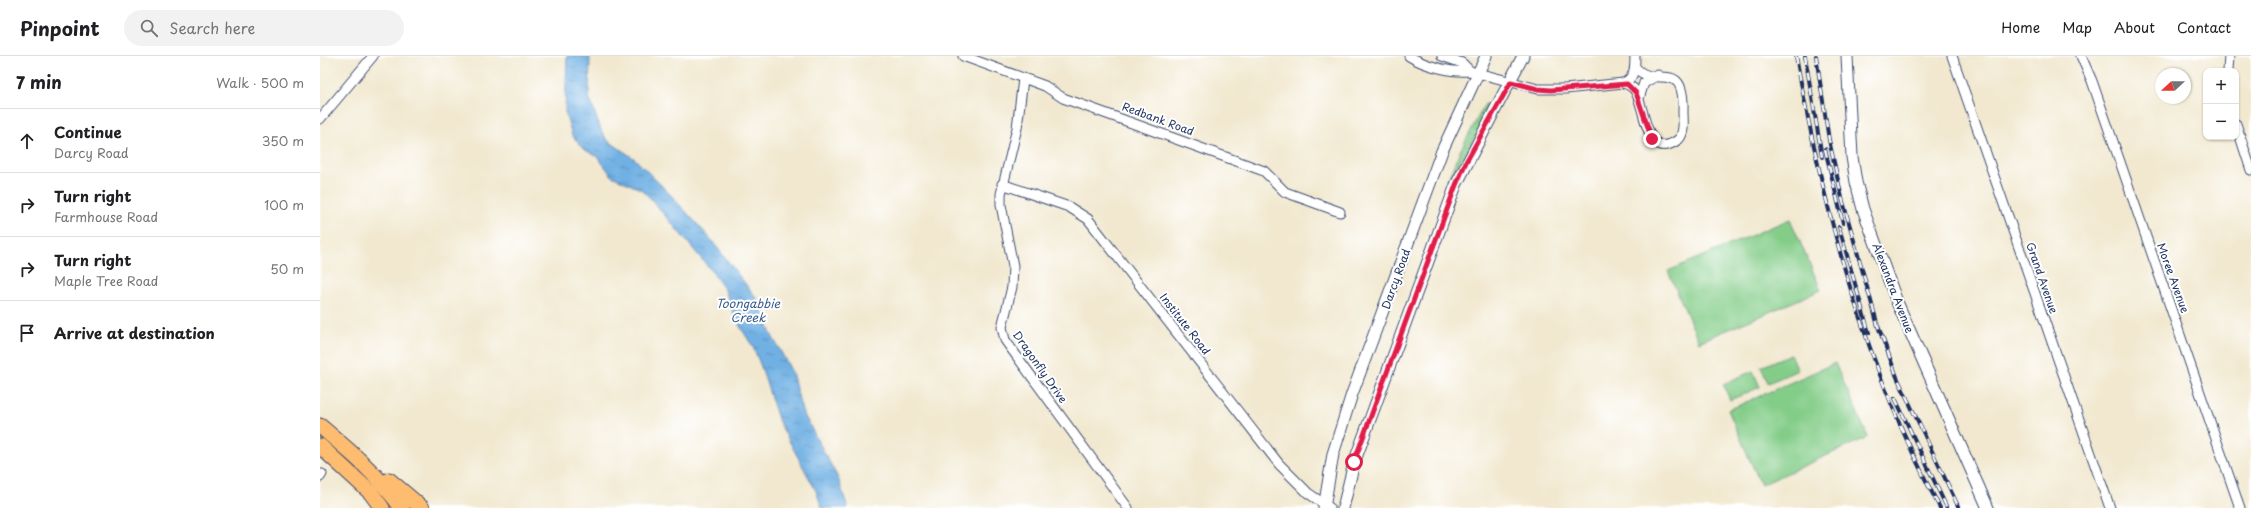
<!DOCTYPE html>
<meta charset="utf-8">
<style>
body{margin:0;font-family:"Playpen Sans",sans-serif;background:#f2f2f2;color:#202124}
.controls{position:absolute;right:12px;top:12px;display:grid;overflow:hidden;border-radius:8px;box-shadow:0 1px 3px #0004}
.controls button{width:36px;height:36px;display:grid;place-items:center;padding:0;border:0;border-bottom:1px solid #e0e0e0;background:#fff;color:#202124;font:20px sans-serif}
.compass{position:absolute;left:1835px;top:12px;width:36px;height:36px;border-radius:50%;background:#fff;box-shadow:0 1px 3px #0004;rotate:249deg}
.stop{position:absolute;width:12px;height:12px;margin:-9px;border:3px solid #e11d48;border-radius:50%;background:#fff}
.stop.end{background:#e11d48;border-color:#fff;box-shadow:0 1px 4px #0008}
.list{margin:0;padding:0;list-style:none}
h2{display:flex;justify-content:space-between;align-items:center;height:52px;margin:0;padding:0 16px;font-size:17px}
h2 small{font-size:13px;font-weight:400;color:#757577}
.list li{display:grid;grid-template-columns:26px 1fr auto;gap:12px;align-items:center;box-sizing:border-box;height:64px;padding:0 16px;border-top:1px solid #e0e0e0}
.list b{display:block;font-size:15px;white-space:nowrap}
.list p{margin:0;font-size:13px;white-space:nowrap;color:#757577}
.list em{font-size:13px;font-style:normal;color:#757577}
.icon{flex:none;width:22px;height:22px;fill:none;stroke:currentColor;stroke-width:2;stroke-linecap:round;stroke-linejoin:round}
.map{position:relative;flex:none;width:1931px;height:452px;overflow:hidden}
header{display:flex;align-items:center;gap:24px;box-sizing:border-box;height:56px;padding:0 20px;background:#fff;border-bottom:1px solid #e0e0e0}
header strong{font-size:19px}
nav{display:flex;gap:22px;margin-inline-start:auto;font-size:14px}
.search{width:280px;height:36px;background:#f2f2f2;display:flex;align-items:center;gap:10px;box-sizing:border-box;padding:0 14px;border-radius:22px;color:#757577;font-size:15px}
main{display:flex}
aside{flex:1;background:#fff}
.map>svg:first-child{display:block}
.grass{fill:url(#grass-dots);stroke:#507e74}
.park{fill:#84cd89;stroke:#507e74}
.water{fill:url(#water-ripples);stroke:#4570a0}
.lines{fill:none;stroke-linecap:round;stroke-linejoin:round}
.minor-casing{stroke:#3b4b6f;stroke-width:11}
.tertiary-casing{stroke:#3b4b6f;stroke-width:13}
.trunk-casing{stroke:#3b4b6f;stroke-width:17}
.minor{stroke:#fff;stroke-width:9}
.tertiary{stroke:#fff;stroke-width:11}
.trunk{stroke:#fdbc70;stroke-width:15}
.rail-casing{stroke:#1b2f5e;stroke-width:4}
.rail{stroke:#fff;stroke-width:2.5;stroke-dasharray:8;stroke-linecap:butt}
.route{stroke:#e11d48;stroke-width:5}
.labels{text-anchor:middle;stroke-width:4;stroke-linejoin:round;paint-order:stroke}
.street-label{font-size:11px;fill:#1b2f5e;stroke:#fff}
.water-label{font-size:12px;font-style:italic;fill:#385c8d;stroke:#fff}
</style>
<header>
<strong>Pinpoint</strong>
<div class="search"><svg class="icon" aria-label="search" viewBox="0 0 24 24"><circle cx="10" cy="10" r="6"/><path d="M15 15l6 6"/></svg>Search here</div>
<nav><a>Home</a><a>Map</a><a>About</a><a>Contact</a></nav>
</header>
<main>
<aside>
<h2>7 min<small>Walk · 500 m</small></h2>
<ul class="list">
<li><svg class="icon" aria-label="ahead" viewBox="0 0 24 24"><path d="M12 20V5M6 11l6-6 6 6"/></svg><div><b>Continue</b><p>Darcy Road</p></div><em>350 m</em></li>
<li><svg class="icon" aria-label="right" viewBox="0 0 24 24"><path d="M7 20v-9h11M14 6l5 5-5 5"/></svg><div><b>Turn right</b><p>Farmhouse Road</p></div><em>100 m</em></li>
<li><svg class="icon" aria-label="right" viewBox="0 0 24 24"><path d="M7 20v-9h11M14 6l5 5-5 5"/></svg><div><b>Turn right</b><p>Maple Tree Road</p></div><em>50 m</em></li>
<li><svg class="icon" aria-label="arrive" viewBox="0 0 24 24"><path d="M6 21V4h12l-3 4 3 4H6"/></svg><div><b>Arrive at destination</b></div></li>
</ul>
</aside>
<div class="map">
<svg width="1931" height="452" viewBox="0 0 1931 452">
<defs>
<pattern id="grass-dots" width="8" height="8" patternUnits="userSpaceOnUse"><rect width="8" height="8" fill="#84cd89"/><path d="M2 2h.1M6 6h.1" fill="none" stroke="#71b079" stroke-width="1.8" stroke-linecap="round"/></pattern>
<pattern id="water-ripples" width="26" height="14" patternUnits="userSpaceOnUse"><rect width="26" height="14" fill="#6fb0e3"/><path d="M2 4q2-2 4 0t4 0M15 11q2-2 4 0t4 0" fill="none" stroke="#5a90bb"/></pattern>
</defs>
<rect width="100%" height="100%" fill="#fff"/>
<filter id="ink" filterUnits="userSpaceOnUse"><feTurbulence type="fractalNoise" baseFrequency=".025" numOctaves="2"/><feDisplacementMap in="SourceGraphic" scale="8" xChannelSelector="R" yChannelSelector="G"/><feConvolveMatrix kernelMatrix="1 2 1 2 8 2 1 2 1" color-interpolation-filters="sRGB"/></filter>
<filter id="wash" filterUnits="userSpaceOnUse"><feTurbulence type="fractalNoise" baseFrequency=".012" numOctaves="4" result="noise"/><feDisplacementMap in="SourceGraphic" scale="16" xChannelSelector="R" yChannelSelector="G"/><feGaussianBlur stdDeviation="0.9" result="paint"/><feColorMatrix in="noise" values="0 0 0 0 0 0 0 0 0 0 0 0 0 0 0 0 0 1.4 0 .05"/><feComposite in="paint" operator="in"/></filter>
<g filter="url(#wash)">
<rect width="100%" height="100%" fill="#f1e8cf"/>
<polygon class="grass" points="1165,48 1172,52 1137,112 1127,125 1139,97"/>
<g class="park">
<polygon points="1470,163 1501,234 1379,286 1348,215"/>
<polygon points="1471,298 1478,314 1448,327 1441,311"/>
<polygon points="1515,307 1548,381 1441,429 1408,354"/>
<polygon points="1433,315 1440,331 1410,344 1403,328"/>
</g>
<polygon class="water" points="247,0 270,0 269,41 281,74 287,84 315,103 347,135 389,181 438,244 451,278 472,316 482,355 518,422 528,452 502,452 496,435 459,366 440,308 433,291 416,264 405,234 390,213 333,145 322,134 292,120 277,100 263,93 252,79 245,56"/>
</g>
<g filter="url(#ink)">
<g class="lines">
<defs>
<g id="minor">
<polyline points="643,0 725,30 743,42 944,115 965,136 1020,156"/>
<path d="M 1089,0 C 1105,10 1132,17 1150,15 L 1218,33 L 1245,33 L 1303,27 C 1315,22 1315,12 1315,0"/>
<polyline points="1122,0 1142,7 1150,15"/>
<polyline points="1632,0 1790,452"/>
<polyline points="1761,0 1772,25 1920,452"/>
<polyline points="1908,15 1909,0"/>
<polyline points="703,23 697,72 681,138 681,149 693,210 692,231 682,271 685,284 690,291 808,452"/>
<path d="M 1303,27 C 1307,28 1311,30 1314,33 C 1326,48 1324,109 1359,83 C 1365,76 1363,64 1363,56 C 1365,0 1336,35 1315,11"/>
<polyline points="1319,42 1324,27 1338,19"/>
<polyline points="0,63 53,0"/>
<polyline points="1916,68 1931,114"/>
<polyline points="682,128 749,151 768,163 959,408 988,437 1010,452"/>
<polyline points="0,421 2,418"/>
</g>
<g id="tertiary">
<polyline points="1527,0 1532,101 1536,126 1543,153 1577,246 1668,452"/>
<polyline points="1004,452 1013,398 1032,338 1122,95 1166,0"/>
<polyline points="1023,452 1034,407 1136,129 1203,0"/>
</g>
<g id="trunk">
<path d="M 0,370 C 30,395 59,420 82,452"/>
<polyline points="0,390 51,437 62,452"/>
<polyline points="69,424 102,452"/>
</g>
</defs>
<use href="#minor" class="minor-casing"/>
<use href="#tertiary" class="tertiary-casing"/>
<use href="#trunk" class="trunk-casing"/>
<use href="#minor" class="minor"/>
<use href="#tertiary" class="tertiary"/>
<use href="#trunk" class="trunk"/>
<defs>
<g id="rail">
<path d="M 1476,0 C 1505,159 1544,309 1620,452"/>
<polyline points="1485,0 1502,101"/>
<polyline points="1496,0 1509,84 1522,142 1558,270 1577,321 1639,452"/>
<polyline points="1505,93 1523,167"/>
<polyline points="1519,171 1549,277"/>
<polyline points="1575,342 1627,452"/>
</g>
</defs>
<use href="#rail" class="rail-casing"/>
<use href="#rail" class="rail"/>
</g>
</g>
<g class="lines" filter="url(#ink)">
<polyline class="route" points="1034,406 1136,129 1146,106 1191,26 1218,33 1231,34 1307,28 1316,37 1332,83"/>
</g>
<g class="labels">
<g class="street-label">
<text transform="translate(838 63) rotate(20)" y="4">Redbank Road</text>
<text transform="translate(1722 222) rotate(71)" y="4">Grand Avenue</text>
<text transform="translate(1853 222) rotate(70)" y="4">Moree Avenue</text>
<text transform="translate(1076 223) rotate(-70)" y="4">Darcy Road</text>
<text transform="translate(1573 232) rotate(69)" y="4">Alexandra Avenue</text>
<text transform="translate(865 268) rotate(52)" y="4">Institute Road</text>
<text transform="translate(720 311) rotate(55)" y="4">Dragonfly Drive</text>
</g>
<g class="water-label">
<text x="428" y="252">Toongabbie<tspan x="428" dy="14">Creek</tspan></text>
</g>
</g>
</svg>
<div class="controls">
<button>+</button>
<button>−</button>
</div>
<svg class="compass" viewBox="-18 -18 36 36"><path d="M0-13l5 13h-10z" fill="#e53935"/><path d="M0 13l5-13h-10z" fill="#757577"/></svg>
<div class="stop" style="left:1034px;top:406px"></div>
<div class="stop end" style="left:1332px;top:83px"></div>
</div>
</main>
